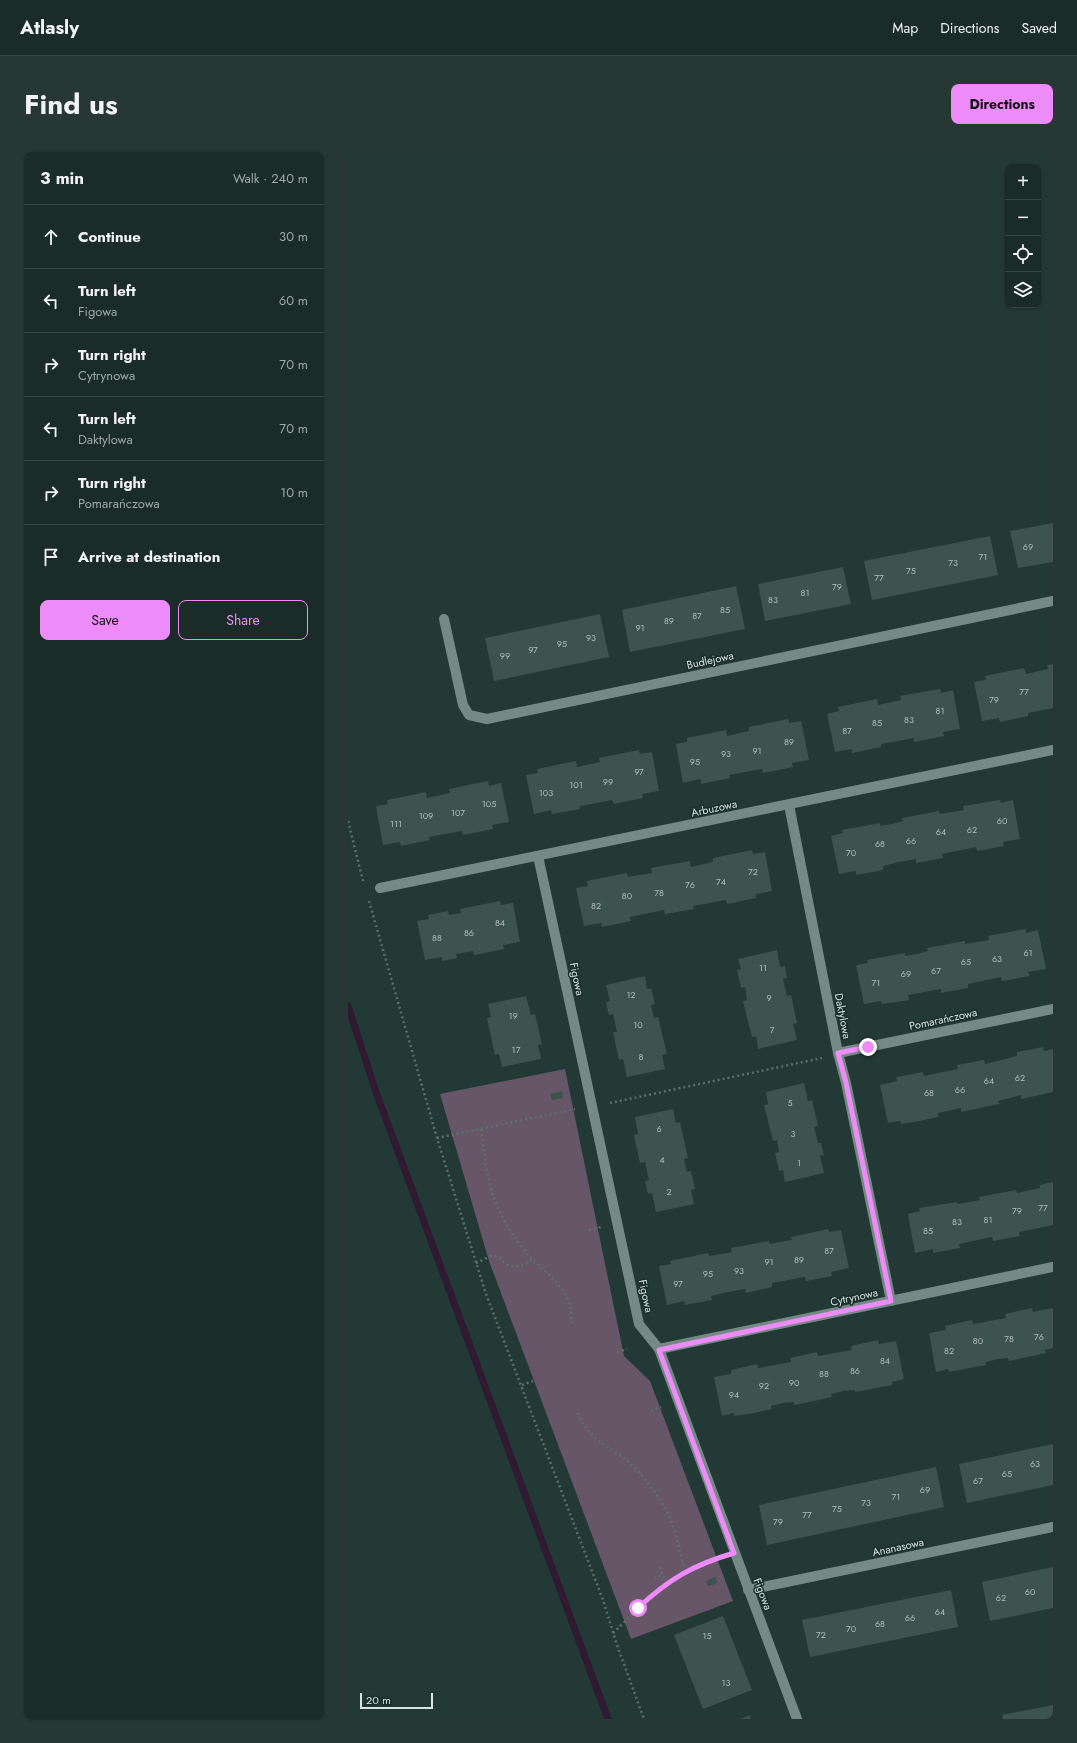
<!DOCTYPE html>
<meta charset="utf-8">
<style>
body{margin:0;font-family:Jost,sans-serif;background:#273734;color:#f1f3f6}
.controls{position:absolute;right:12px;top:12px;display:grid;overflow:hidden;border-radius:8px;box-shadow:0 1px 3px #0004}
.controls button{width:36px;height:36px;display:grid;place-items:center;padding:0;border:0;border-bottom:1px solid #384745;background:#1a2b28;color:#f1f3f6;font:20px sans-serif}
.scale{position:absolute;left:12px;bottom:10px;width:73px;box-sizing:border-box;padding-left:4px;border:2px solid #d6e3e0;border-top:0;font-size:11px;line-height:14px;white-space:nowrap;color:#d6e3e0;-webkit-text-stroke:3px #192f2b;paint-order:stroke}
.stop{position:absolute;width:12px;height:12px;margin:-9px;border:3px solid #ed8cf9;border-radius:50%;background:#fff}
.stop.end{background:#ed8cf9;border-color:#fff;box-shadow:0 1px 4px #0008}
.list{margin:0;padding:0;list-style:none}
h2{display:flex;justify-content:space-between;align-items:center;height:52px;margin:0;padding:0 16px;font-size:17px}
h2 small{font-size:13px;font-weight:400;color:#9fa7a8}
.list li{display:grid;grid-template-columns:26px 1fr auto;gap:12px;align-items:center;box-sizing:border-box;height:64px;padding:0 16px;border-top:1px solid #384745}
.list b{display:block;font-size:15px;white-space:nowrap}
.list p{margin:0;font-size:13px;white-space:nowrap;color:#9fa7a8}
.list em{font-size:13px;font-style:normal;color:#9fa7a8}
.actions{display:flex;gap:8px;padding:12px 16px}
.actions a{flex:1;padding:9px 0;border:1px solid #ed8cf9;border-radius:8px;text-align:center;font-size:14px;color:#ed8cf9}
.actions .main{background:#ed8cf9;color:#111}
.icon{flex:none;width:22px;height:22px;fill:none;stroke:currentColor;stroke-width:2;stroke-linecap:round;stroke-linejoin:round}
.map{position:relative;flex:none;width:705px;height:1567px;overflow:hidden;border-radius:8px}
header{display:flex;align-items:center;gap:24px;box-sizing:border-box;height:56px;padding:0 20px;background:#1a2b28;border-bottom:1px solid #384745}
header strong{font-size:19px}
nav{display:flex;gap:22px;margin-inline-start:auto;font-size:14px}
.intro{display:flex;align-items:center;justify-content:space-between;box-sizing:border-box;height:96px;padding:0 24px}
h1{margin:0;font-size:28px}
.button{padding:10px 18px;border-radius:8px;background:#ed8cf9;color:#111;font-size:14px;font-weight:700}
main{display:flex;gap:24px;padding:0 24px}
aside{flex:1;background:#1a2b28;border-radius:8px;box-shadow:0 1px 3px #0004}
.map>svg:first-child{display:block}
.green{fill:#665668}
.lines{fill:none;stroke-linecap:round;stroke-linejoin:round}
.stream{stroke:#301a32;stroke-width:7}
.building{fill:#3c534e}
.path{stroke:#5c6f6b;stroke-width:2.5;stroke-dasharray:2 3;stroke-linecap:butt}
.minor{stroke:#768a85;stroke-width:10}
.route{stroke:#ed8cf9;stroke-width:5}
.labels{text-anchor:middle;stroke-width:3;stroke-linejoin:round;paint-order:stroke}
.number-label{font-size:9px;fill:#b0bfbc}
.street-label{font-size:11px;fill:#d6e3e0;stroke:#192f2b}
</style>
<header>
<strong>Atlasly</strong>
<nav><a>Map</a><a>Directions</a><a>Saved</a></nav>
</header>
<div class="intro"><h1>Find us</h1><a class="button">Directions</a></div>
<main>
<aside>
<h2>3 min<small>Walk · 240 m</small></h2>
<ul class="list">
<li><svg class="icon" aria-label="ahead" viewBox="0 0 24 24"><path d="M12 20V5M6 11l6-6 6 6"/></svg><div><b>Continue</b></div><em>30 m</em></li>
<li><svg class="icon" aria-label="left" viewBox="0 0 24 24"><path d="M17 20v-9H6M10 6l-5 5 5 5"/></svg><div><b>Turn left</b><p>Figowa</p></div><em>60 m</em></li>
<li><svg class="icon" aria-label="right" viewBox="0 0 24 24"><path d="M7 20v-9h11M14 6l5 5-5 5"/></svg><div><b>Turn right</b><p>Cytrynowa</p></div><em>70 m</em></li>
<li><svg class="icon" aria-label="left" viewBox="0 0 24 24"><path d="M17 20v-9H6M10 6l-5 5 5 5"/></svg><div><b>Turn left</b><p>Daktylowa</p></div><em>70 m</em></li>
<li><svg class="icon" aria-label="right" viewBox="0 0 24 24"><path d="M7 20v-9h11M14 6l5 5-5 5"/></svg><div><b>Turn right</b><p>Pomarańczowa</p></div><em>10 m</em></li>
<li><svg class="icon" aria-label="arrive" viewBox="0 0 24 24"><path d="M6 21V4h12l-3 4 3 4H6"/></svg><div><b>Arrive at destination</b></div></li>
</ul>
<div class="actions"><a class="main">Save</a><a>Share</a></div>
</aside>
<div class="map">
<svg width="705" height="1567" viewBox="0 0 705 1567">
<rect width="100%" height="100%" fill="#233935"/>
<polygon class="green" points="217,917 276,1204 302,1229 385,1449 283,1487 141,1109 92,942"/>
<g class="lines">
<polyline class="stream" points="0,854 28,940 260,1567"/>
</g>
<g class="building">
<polygon points="705,371 705,410 670,416 662,379"/>
<polygon points="642,384 650,423 524,448 516,409"/>
<polygon points="495,415 503,452 417,469 410,432"/>
<polygon points="388,434 397,477 282,500 274,458"/>
<polygon points="252,462 261,505 146,529 137,486"/>
<polygon points="705,512 705,556 680,561 680,564 652,570 651,566 634,569 626,530 638,528 637,524 676,516 678,522 700,517 699,513"/>
<polygon points="592,537 593,541 605,538 612,577 595,580 596,584 566,590 566,586 533,592 533,595 504,601 504,597 487,600 479,562 491,559 490,555 529,547 530,553 553,548 552,544"/>
<polygon points="440,567 441,571 453,569 461,608 444,611 445,615 415,621 414,617 381,623 382,626 353,632 352,627 335,631 328,592 339,590 339,586 378,578 379,584 401,579 401,575"/>
<polygon points="291,598 292,602 304,600 311,639 294,642 295,646 266,652 264,648 232,654 232,657 204,662 203,658 186,662 178,623 190,621 189,617 228,609 229,615 252,610 251,606"/>
<polygon points="140,629 141,634 153,631 161,670 144,673 145,677 115,683 114,679 81,685 82,688 53,694 52,690 35,693 28,654 40,652 39,648 78,640 79,646 102,641 101,637"/>
<polygon points="652,648 653,651 665,648 672,687 655,690 656,694 629,699 628,695 594,702 595,706 568,711 568,707 551,710 535,714 535,718 508,723 508,719 491,722 483,684 495,681 494,678 532,671 532,674 544,672 555,669 554,666 591,659 592,662 616,658 615,654"/>
<polygon points="404,698 405,702 417,700 424,739 408,742 408,746 379,752 378,748 345,754 346,757 317,762 316,758 282,765 283,769 254,775 253,771 236,774 228,736 240,734 239,729 279,721 280,725 304,721 303,716 342,709 343,715 365,710 365,706"/>
<polygon points="152,749 153,753 165,751 172,790 155,793 156,797 126,803 125,799 108,802 109,806 94,809 94,805 77,808 69,769 81,767 80,763 100,759 101,763 113,761 112,757"/>
<polygon points="678,777 678,781 690,778 698,817 680,820 682,824 654,829 653,825 620,832 620,836 593,841 593,837 560,843 561,848 534,852 533,849 516,852 508,813 520,811 519,808 557,801 557,804 569,802 580,799 579,796 617,789 617,792 641,788 640,784"/>
<polygon points="429,798 432,815 437,814 439,826 435,827 439,844 443,843 449,871 445,872 449,888 410,897 408,884 404,885 395,849 399,848 397,835 393,836 389,818 393,817 390,807"/>
<polygon points="297,824 299,837 303,836 307,852 303,853 306,866 310,865 319,902 314,903 317,917 279,925 275,907 271,908 265,880 269,880 265,862 261,863 258,850 262,849 258,833"/>
<polygon points="178,844 183,863 187,862 194,892 190,893 193,907 154,915 151,902 147,903 139,866 143,865 140,852"/>
<polygon points="695,895 696,899 705,897 705,940 673,947 673,943 650,949 651,952 613,960 613,956 590,961 590,965 571,969 553,972 552,969 540,971 532,933 549,929 548,925 575,920 576,924 610,917 609,913 636,908 637,912 669,904 669,900"/>
<polygon points="456,931 460,949 464,948 470,974 466,975 470,991 473,991 476,1003 472,1004 476,1021 437,1030 435,1018 431,1019 427,1001 431,1000 429,988 425,989 416,953 420,952 418,940"/>
<polygon points="214,939 215,946 204,948 202,942"/>
<polygon points="325,957 328,971 332,970 340,1006 336,1007 339,1020 343,1019 347,1037 343,1038 346,1052 308,1060 304,1041 300,1042 297,1029 301,1028 297,1010 292,1011 286,983 290,982 287,965"/>
<polygon points="705,1030 705,1073 671,1080 672,1084 645,1089 644,1085 611,1092 612,1096 585,1101 585,1097 567,1101 560,1062 572,1059 571,1056 609,1050 609,1052 621,1050 632,1048 631,1045 668,1038 669,1041 692,1036 692,1033"/>
<polygon points="480,1077 481,1080 493,1078 501,1116 483,1120 484,1124 458,1129 457,1125 424,1131 424,1135 398,1141 397,1137 380,1140 363,1144 364,1148 337,1153 336,1149 319,1153 311,1114 323,1112 322,1109 360,1101 361,1104 384,1100 383,1096 421,1089 421,1092 444,1088 443,1085"/>
<polygon points="684,1156 685,1160 705,1156 705,1196 697,1198 698,1201 661,1209 660,1206 650,1207 638,1210 638,1213 601,1220 600,1217 588,1220 581,1181 598,1178 597,1174 624,1168 625,1172 658,1166 657,1162"/>
<polygon points="530,1188 531,1192 548,1189 556,1227 544,1230 544,1233 507,1240 507,1238 495,1239 483,1242 484,1245 466,1249 446,1253 446,1250 435,1251 423,1254 424,1257 406,1261 386,1264 386,1261 374,1264 366,1225 383,1222 383,1218 409,1212 410,1216 443,1210 442,1206 469,1200 470,1204 504,1198 503,1194"/>
<polygon points="705,1292 705,1333 619,1351 611,1312"/>
<polygon points="588,1315 596,1355 419,1393 411,1353"/>
<polygon points="705,1415 705,1456 642,1469 634,1430"/>
<polygon points="367,1425 370,1431 360,1434 358,1429"/>
<polygon points="603,1438 610,1475 462,1505 454,1468"/>
<polygon points="375,1464 404,1538 355,1557 326,1483"/>
<polygon points="705,1553 705,1567 655,1567 654,1563"/>
<polygon points="402,1563 403,1567 393,1567"/>
</g>
<g class="lines">
<g class="path">
<polyline points="0,669 15,729"/>
<polyline points="21,749 89,986 138,1142 255,1448 269,1493 296,1567"/>
<polyline points="262,951 474,906"/>
<path d="M 133,977 C 138,1017 141,1048 165,1083 C 170,1091 177,1100 184,1107 C 198,1121 216,1133 222,1153 C 223,1159 223,1165 224,1171"/>
<polyline points="89,986 227,957"/>
<polyline points="241,1078 253,1075"/>
<path d="M 128,1111 C 134,1109 140,1104 146,1104 C 152,1104 153,1108 157,1111 C 166,1118 176,1113 184,1107"/>
<polyline points="269,1200 279,1197"/>
<polyline points="174,1233 185,1229"/>
<polyline points="303,1259 313,1255"/>
<path d="M 230,1261 C 242,1293 269,1295 290,1319 C 302,1333 313,1347 321,1364 C 329,1381 331,1401 338,1419"/>
<polyline points="312,1415 318,1432"/>
<polyline points="306,1426 315,1423"/>
<polyline points="265,1481 306,1441 330,1424 371,1405"/>
</g>
<g class="minor">
<polyline points="96,467 115,553 121,563 139,567 705,449"/>
<polyline points="441,653 490,901 498,931 543,1149"/>
<polyline points="190,704 291,1172 311,1197 449,1567"/>
<polyline points="32,736 705,598"/>
<polyline points="490,901 705,857"/>
<polyline points="311,1197 705,1115"/>
<polyline points="400,1438 705,1375"/>
</g>
</g>
<g class="lines">
<path class="route" d="M 290,1456 C 321,1427 345,1413 386,1401 L 311,1198 L 543,1149 L 498,931 L 490,901 L 520,895"/>
</g>
<g class="labels">
<g class="number-label">
<text x="680" y="398">69</text>
<text x="635" y="408">71</text>
<text x="605" y="414">73</text>
<text x="563" y="422">75</text>
<text x="531" y="429">77</text>
<text x="489" y="438">79</text>
<text x="457" y="444">81</text>
<text x="425" y="451">83</text>
<text x="377" y="461">85</text>
<text x="349" y="467">87</text>
<text x="321" y="472">89</text>
<text x="292" y="479">91</text>
<text x="243" y="489">93</text>
<text x="214" y="495">95</text>
<text x="185" y="501">97</text>
<text x="157" y="507">99</text>
<text x="676" y="543">77</text>
<text x="646" y="551">79</text>
<text x="592" y="562">81</text>
<text x="561" y="571">83</text>
<text x="529" y="574">85</text>
<text x="499" y="582">87</text>
<text x="441" y="593">89</text>
<text x="409" y="602">91</text>
<text x="378" y="605">93</text>
<text x="347" y="613">95</text>
<text x="291" y="623">97</text>
<text x="260" y="633">99</text>
<text x="228" y="636">101</text>
<text x="198" y="644">103</text>
<text x="141" y="655">105</text>
<text x="110" y="664">107</text>
<text x="78" y="667">109</text>
<text x="654" y="672">60</text>
<text x="48" y="675">111</text>
<text x="624" y="681">62</text>
<text x="593" y="683">64</text>
<text x="563" y="692">66</text>
<text x="532" y="695">68</text>
<text x="503" y="704">70</text>
<text x="405" y="723">72</text>
<text x="373" y="733">74</text>
<text x="342" y="736">76</text>
<text x="311" y="744">78</text>
<text x="279" y="747">80</text>
<text x="248" y="757">82</text>
<text x="152" y="774">84</text>
<text x="121" y="784">86</text>
<text x="89" y="789">88</text>
<text x="680" y="804">61</text>
<text x="649" y="810">63</text>
<text x="618" y="813">65</text>
<text x="415" y="819">11</text>
<text x="588" y="822">67</text>
<text x="558" y="825">69</text>
<text x="528" y="834">71</text>
<text x="283" y="846">12</text>
<text x="421" y="849">9</text>
<text x="165" y="867">19</text>
<text x="290" y="876">10</text>
<text x="424" y="881">7</text>
<text x="168" y="901">17</text>
<text x="293" y="908">8</text>
<text x="672" y="929">62</text>
<text x="641" y="932">64</text>
<text x="612" y="941">66</text>
<text x="581" y="944">68</text>
<text x="442" y="954">5</text>
<text x="311" y="980">6</text>
<text x="445" y="985">3</text>
<text x="314" y="1011">4</text>
<text x="451" y="1014">1</text>
<text x="321" y="1043">2</text>
<text x="695" y="1059">77</text>
<text x="669" y="1062">79</text>
<text x="640" y="1071">81</text>
<text x="609" y="1073">83</text>
<text x="580" y="1082">85</text>
<text x="481" y="1102">87</text>
<text x="451" y="1111">89</text>
<text x="421" y="1113">91</text>
<text x="391" y="1122">93</text>
<text x="360" y="1125">95</text>
<text x="330" y="1135">97</text>
<text x="691" y="1188">76</text>
<text x="661" y="1190">78</text>
<text x="630" y="1192">80</text>
<text x="601" y="1202">82</text>
<text x="537" y="1212">84</text>
<text x="507" y="1222">86</text>
<text x="476" y="1225">88</text>
<text x="446" y="1234">90</text>
<text x="416" y="1237">92</text>
<text x="386" y="1246">94</text>
<text x="687" y="1315">63</text>
<text x="659" y="1325">65</text>
<text x="630" y="1332">67</text>
<text x="577" y="1341">69</text>
<text x="548" y="1348">71</text>
<text x="518" y="1354">73</text>
<text x="489" y="1360">75</text>
<text x="459" y="1366">77</text>
<text x="430" y="1373">79</text>
<text x="682" y="1443">60</text>
<text x="653" y="1449">62</text>
<text x="592" y="1463">64</text>
<text x="562" y="1469">66</text>
<text x="532" y="1475">68</text>
<text x="503" y="1480">70</text>
<text x="473" y="1486">72</text>
<text x="359" y="1487">15</text>
<text x="378" y="1534">13</text>
</g>
<g class="street-label">
<text transform="translate(362 508) rotate(-12)" y="4">Budlejowa</text>
<text transform="translate(366 656) rotate(-12)" y="4">Arbuzowa</text>
<text transform="translate(229 827) rotate(78)" y="4">Figowa</text>
<text transform="translate(495 864) rotate(79)" y="4">Daktylowa</text>
<text transform="translate(595 867) rotate(-12)" y="4">Pomarańczowa</text>
<text transform="translate(298 1144) rotate(78)" y="4">Figowa</text>
<text transform="translate(506 1145) rotate(-12)" y="4">Cytrynowa</text>
<text transform="translate(550 1395) rotate(-12)" y="4">Ananasowa</text>
<text transform="translate(415 1442) rotate(69)" y="4">Figowa</text>
</g>
</g>
</svg>
<div class="controls">
<button>+</button>
<button>−</button>
<button><svg class="icon" aria-label="locate" viewBox="0 0 24 24"><circle cx="12" cy="12" r="6"/><path d="M12 2v4M12 18v4M2 12h4M18 12h4"/></svg></button>
<button><svg class="icon" aria-label="layers" viewBox="0 0 24 24"><path d="M12 4l9 5-9 5-9-5zM3 14l9 5 9-5"/></svg></button>
</div>
<div class="scale">20 m</div>
<div class="stop" style="left:290px;top:1456px"></div>
<div class="stop end" style="left:520px;top:895px"></div>
</div>
</main>
